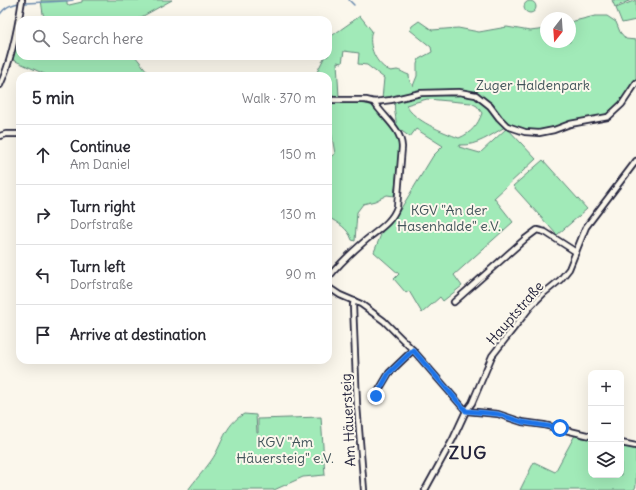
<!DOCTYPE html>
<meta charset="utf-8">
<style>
body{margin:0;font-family:Delius,sans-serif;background:#f7f7f7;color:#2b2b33}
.controls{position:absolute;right:12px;bottom:12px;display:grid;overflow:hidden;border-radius:8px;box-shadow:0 4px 16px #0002}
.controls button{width:36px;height:36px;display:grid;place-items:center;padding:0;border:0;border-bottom:1px solid #e1e1e2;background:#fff;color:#2b2b33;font:20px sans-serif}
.compass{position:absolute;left:540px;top:12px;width:36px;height:36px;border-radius:50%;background:#fff;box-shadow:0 4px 16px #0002;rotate:197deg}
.stop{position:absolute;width:12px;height:12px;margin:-9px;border:3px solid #1a73e8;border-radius:50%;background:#fff}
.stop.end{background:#1a73e8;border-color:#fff;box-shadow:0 1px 4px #0008}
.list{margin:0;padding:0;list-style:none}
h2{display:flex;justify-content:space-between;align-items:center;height:52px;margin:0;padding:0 16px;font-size:17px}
h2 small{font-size:13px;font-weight:400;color:#7c7c81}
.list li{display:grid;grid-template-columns:26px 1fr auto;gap:12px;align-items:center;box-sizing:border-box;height:60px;padding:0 16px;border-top:1px solid #e1e1e2}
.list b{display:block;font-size:15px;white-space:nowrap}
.list p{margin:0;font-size:13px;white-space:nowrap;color:#7c7c81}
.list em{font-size:13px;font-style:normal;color:#7c7c81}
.icon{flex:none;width:22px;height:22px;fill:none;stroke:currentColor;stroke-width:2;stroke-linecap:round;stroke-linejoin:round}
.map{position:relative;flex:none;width:636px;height:490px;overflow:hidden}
.search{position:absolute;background:#fff;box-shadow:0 4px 16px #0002;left:16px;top:16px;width:316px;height:44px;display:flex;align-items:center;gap:10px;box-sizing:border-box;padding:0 14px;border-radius:12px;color:#7c7c81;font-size:15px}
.panel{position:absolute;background:#fff;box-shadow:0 4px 16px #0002;left:16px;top:72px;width:316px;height:292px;border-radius:12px}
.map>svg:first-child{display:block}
.green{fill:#a1eab8;stroke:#62867a;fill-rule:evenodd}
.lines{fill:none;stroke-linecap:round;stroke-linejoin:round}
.stream{stroke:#6c8caf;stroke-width:1.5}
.minor-casing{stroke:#22223b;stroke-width:8}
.minor{stroke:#fbf7ec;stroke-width:4.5}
.route{stroke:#1a73e8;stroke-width:5}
.labels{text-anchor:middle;stroke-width:4;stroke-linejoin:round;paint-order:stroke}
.park-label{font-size:14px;fill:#42545a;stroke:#fbf7ec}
.street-label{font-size:14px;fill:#22223b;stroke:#fbf7ec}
.district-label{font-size:18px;font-weight:bold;letter-spacing:1px;fill:#22223b;stroke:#fbf7ec}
</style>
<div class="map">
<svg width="636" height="490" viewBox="0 0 636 490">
<rect width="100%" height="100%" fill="#fbf7ec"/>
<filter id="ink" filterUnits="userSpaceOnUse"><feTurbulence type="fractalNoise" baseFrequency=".025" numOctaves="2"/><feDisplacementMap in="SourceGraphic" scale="8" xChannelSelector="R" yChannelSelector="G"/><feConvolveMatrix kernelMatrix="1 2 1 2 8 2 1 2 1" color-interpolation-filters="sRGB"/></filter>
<g filter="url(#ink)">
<g class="green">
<polygon points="41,0 67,0 67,4 69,5 82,2 82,0 172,0 136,20 46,20 43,14"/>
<polygon points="612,0 631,0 615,7"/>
<polygon points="636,0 636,20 622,23 616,8"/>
<circle cx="530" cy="7" r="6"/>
<path d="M 360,16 L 372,31 C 367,45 376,66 391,71 C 393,71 395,70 397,70 C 400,70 405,74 409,75 L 410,82 L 413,86 L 417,76 L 417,64 L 419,59 L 432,52 L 431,47 L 410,30 L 412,26 L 419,21 L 432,30 L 458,28 L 479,32 L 507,27 L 530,31 L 546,29 L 546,42 L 570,42 L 570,22 L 595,16 L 607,16 L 616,22 L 620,32 L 626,39 L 636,40 L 636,81 L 622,103 L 607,116 L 539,130 L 525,130 L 513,125 L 500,118 L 476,94 L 459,91 L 412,94 L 382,99 L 384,78 L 367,65 L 358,64 L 359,53 L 344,51 L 342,63 L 337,62 L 339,97 L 328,95 L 328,76 L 315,76 L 325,56 L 328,56 L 328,44 L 330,37 Z"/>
<polygon points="15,41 20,43 20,56 135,56 151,76 49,76 11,59"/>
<path d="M 422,94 L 451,96 L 468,95 L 476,98 L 489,107 L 505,127 C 491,135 477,146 460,145 L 459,147 L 480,153 L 507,128 L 536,159 L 494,198 L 513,222 L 454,275 L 462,286 L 443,301 L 440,297 L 422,313 L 409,291 L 406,293 L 394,279 L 399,274 L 374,252 L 382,232 L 400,210 L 433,156 L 443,146 L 416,129 L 410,137 L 396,127 C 397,118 393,110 395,102 ZM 427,99 L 471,103 L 477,106 L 482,113 C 478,125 471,133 459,138 C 443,132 414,121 406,105 Z"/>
<path d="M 328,102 L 360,103 L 371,105 L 377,112 L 378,112 L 393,129 L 400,141 L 394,196 L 387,195 L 375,201 L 363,204 L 357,212 L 355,241 L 352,240 C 348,228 338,223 328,217 L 328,158 L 335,154 L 328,113 Z"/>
<polygon points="543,160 587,209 557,235 513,186"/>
<path d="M 244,414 L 256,415 L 257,433 L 258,433 L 258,419 L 321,417 L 325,475 L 303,477 L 274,490 L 188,490 C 195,480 204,471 211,461 C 223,444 224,425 244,414 Z"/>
<polygon points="575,435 582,438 591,438 591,475 621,475 621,444 636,448 636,486 634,490 520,490 534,462 555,472"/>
</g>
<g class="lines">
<g class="stream">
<polyline points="349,0 354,5"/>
<path d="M 24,3 C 40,2 57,2 73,0"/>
<path d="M 0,14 C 5,7 10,5 19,3"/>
</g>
<defs>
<g id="minor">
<path d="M 0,85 C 11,62 18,26 22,0"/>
<polyline points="328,100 366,100 374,102 391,100 421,93 459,92 476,95 490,106 499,118 507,126 525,132 539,133 554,130 570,124 608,117 622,104 636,83"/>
<polyline points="0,136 6,134 20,134"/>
<path d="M 328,278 C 339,264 352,252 366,240 C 378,230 392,222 397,207 L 402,147 C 401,128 383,117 374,102"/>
<polyline points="328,287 340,295 361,304 384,321 413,350 466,411"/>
<polyline points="354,301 353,305 357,405 364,490"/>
<polyline points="454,302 525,239 537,230 545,232 576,252"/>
<polyline points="373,400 389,373 413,350"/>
<polyline points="466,411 498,414 522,422 544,425 591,436"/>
<polyline points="621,443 636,446"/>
<polyline points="425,490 453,439 466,411 472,403 492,356 531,306 544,293 560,280 569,269 586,227 636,161"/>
</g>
</defs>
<use href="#minor" class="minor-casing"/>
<use href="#minor" class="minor"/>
</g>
</g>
<g class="lines" filter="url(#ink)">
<polyline class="route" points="376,396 389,373 413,350 466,411 498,414 522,422 560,428"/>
</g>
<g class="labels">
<g class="park-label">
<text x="533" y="90">Zuger Haldenpark</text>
<text x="449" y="215">KGV "An der<tspan x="449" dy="16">Hasenhalde" e.V.</tspan></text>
<text x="285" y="447">KGV "Am<tspan x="285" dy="16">Häuersteig" e.V.</tspan></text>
</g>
<g class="street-label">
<text transform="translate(515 313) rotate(-49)" y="5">Hauptstraße</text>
<text transform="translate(348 420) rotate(-93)" y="5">Am Häuersteig</text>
</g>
<g class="district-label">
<text x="468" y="459">ZUG</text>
</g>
</g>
</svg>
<div class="controls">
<button>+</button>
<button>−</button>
<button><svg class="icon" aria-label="layers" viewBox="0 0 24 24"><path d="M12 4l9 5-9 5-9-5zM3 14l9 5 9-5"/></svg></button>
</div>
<svg class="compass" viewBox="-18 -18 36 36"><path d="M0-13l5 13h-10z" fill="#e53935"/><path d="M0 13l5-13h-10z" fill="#7c7c81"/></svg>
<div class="stop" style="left:560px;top:428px"></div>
<div class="stop end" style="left:376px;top:396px"></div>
<div class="search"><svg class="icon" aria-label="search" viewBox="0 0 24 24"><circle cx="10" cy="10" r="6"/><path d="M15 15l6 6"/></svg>Search here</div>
<section class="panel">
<h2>5 min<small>Walk · 370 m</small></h2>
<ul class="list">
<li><svg class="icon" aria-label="ahead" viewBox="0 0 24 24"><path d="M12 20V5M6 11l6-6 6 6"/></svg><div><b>Continue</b><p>Am Daniel</p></div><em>150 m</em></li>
<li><svg class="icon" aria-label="right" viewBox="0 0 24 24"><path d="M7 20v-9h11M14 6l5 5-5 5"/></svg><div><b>Turn right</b><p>Dorfstraße</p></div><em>130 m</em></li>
<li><svg class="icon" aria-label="left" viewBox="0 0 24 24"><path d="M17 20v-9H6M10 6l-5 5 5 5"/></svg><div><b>Turn left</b><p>Dorfstraße</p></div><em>90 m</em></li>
<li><svg class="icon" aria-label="arrive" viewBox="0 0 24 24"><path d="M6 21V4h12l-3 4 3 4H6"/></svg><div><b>Arrive at destination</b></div></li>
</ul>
</section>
</div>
